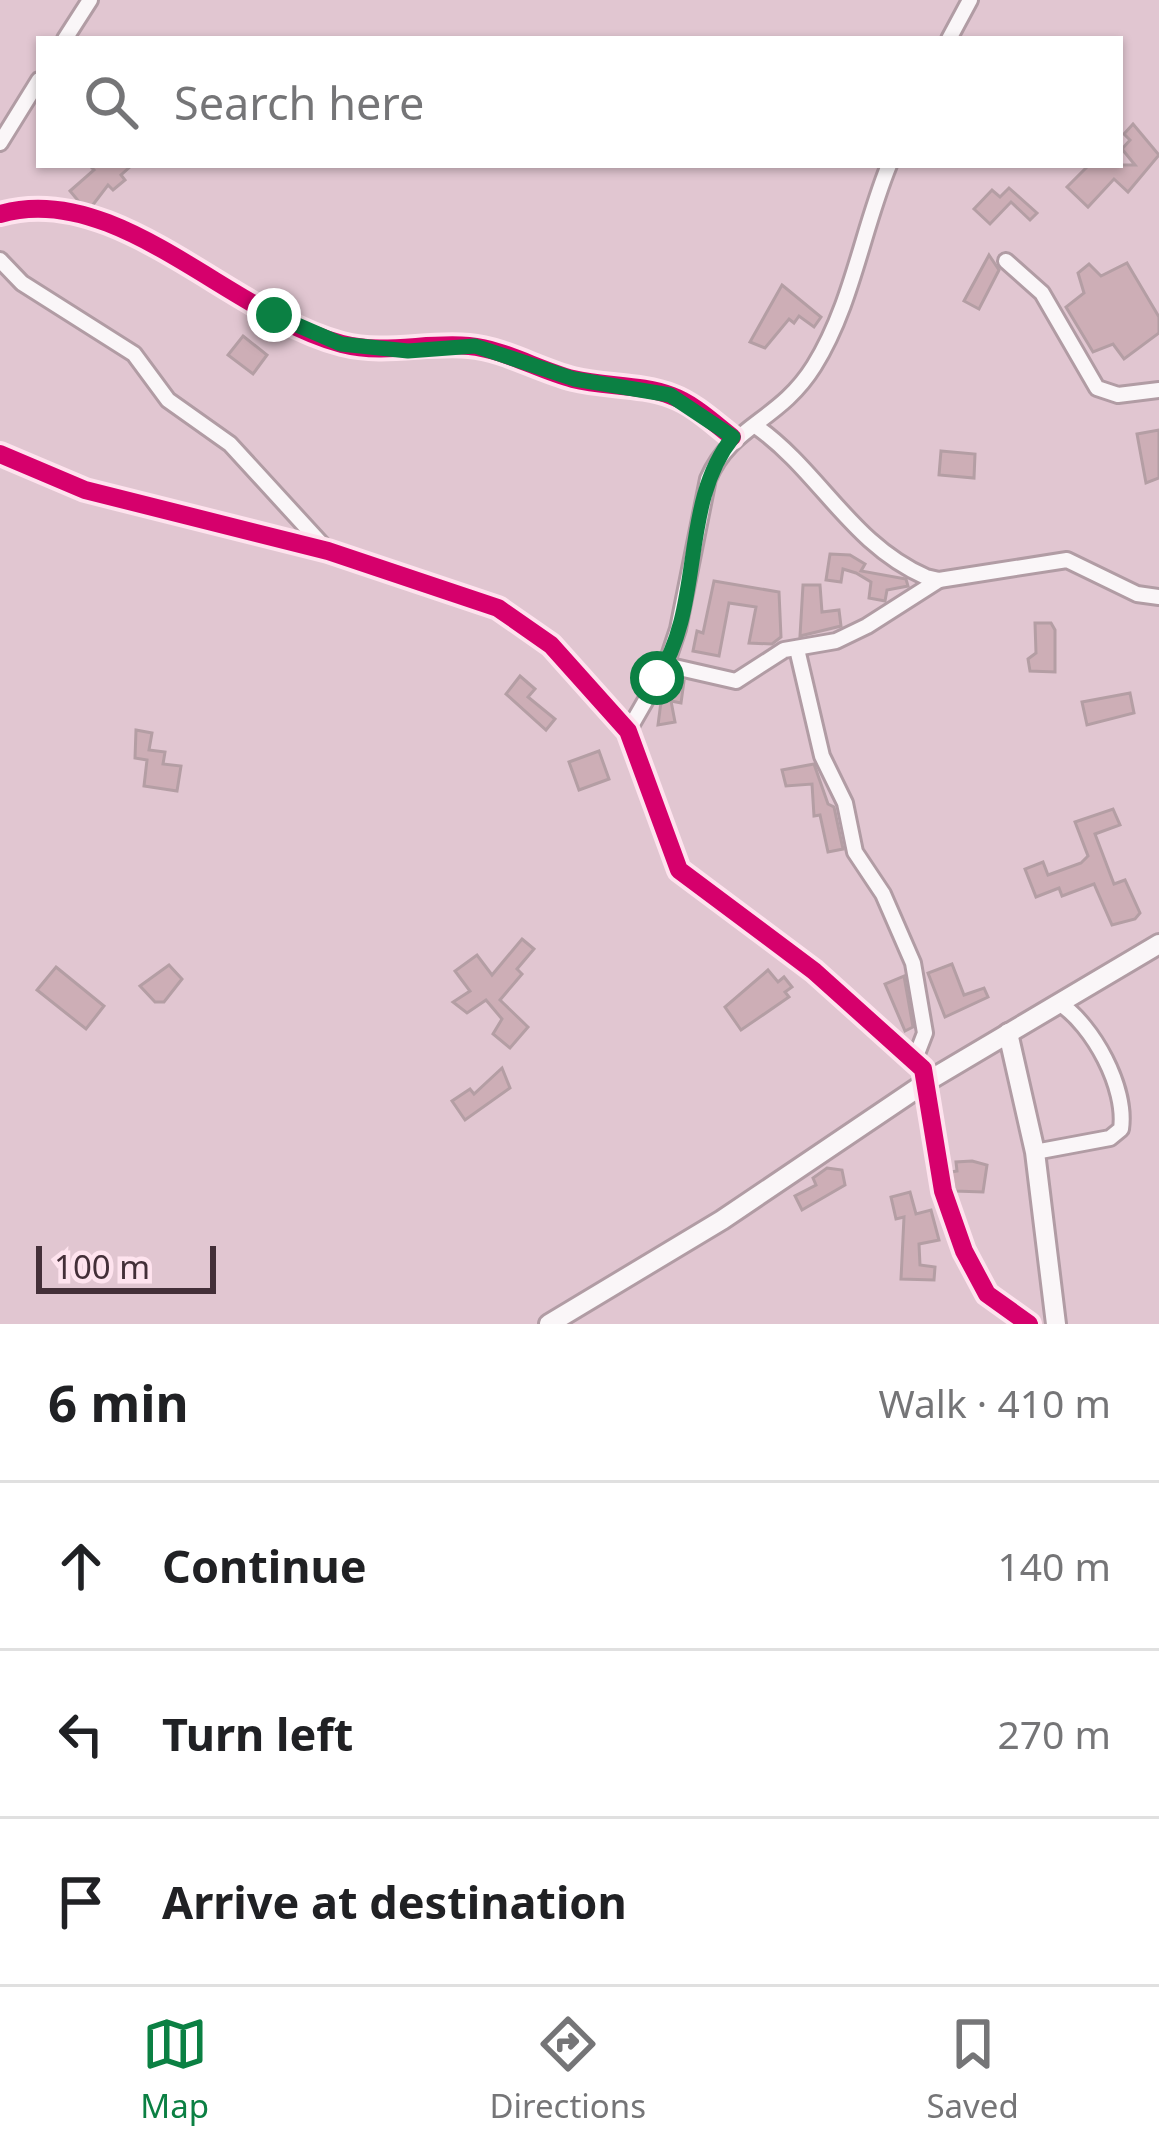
<!DOCTYPE html>
<meta charset="utf-8">
<style>
body{margin:0;font-family:"Noto Sans",sans-serif;background:#f6f6f6;color:#202124}
.scale{position:absolute;left:36px;bottom:30px;width:180px;box-sizing:border-box;padding-left:12px;border:6px solid #432f38;border-top:0;font-size:33px;line-height:42px;white-space:nowrap;color:#432f38;-webkit-text-stroke:9px #fee3ee;paint-order:stroke}
.stop{position:absolute;width:36px;height:36px;margin:-27px;border:9px solid #0b8043;border-radius:50%;background:#fff}
.stop.end{background:#0b8043;border-color:#fff;box-shadow:0 3px 12px #0008}
.list{margin:0;padding:0;list-style:none}
h2{display:flex;justify-content:space-between;align-items:center;height:156px;margin:0;padding:0 48px;font-size:51px}
h2 small{font-size:39px;font-weight:400;color:#757577}
.list li{display:grid;grid-template-columns:78px 1fr auto;gap:36px;align-items:center;box-sizing:border-box;height:168px;padding:0 48px;border-top:3px solid #e0e0e0}
.list b{display:block;font-size:45px;white-space:nowrap}
.list em{font-size:39px;font-style:normal;color:#757577}
.icon{flex:none;width:66px;height:66px;fill:none;stroke:currentColor;stroke-width:2;stroke-linecap:round;stroke-linejoin:round}
.map{position:relative;flex:none;width:1159px;height:1324px;overflow:hidden}
.search{position:absolute;background:#fff;box-shadow:0 3px 9px #0004;left:36px;right:36px;top:36px;height:132px;display:flex;align-items:center;gap:30px;box-sizing:border-box;padding:0 42px;border-radius:0px;color:#757577;font-size:45px}
.sheet{height:660px;background:#fff}
nav{display:flex;justify-content:space-around;align-items:center;box-sizing:border-box;height:168px;border-top:3px solid #e0e0e0;background:#fff;font-size:33px;color:#757577}
nav a{display:grid;justify-items:center;gap:6px}
nav .on{color:#0b8043}
.map>svg:first-child{display:block}
.building{fill:#cdaeb6;stroke:#b49ea4;stroke-width:3}
.lines{fill:none;stroke-linecap:round;stroke-linejoin:round}
.minor-casing{stroke:#b19ca4;stroke-width:20}
.tertiary-casing{stroke:#b19ca4;stroke-width:24}
.minor{stroke:#faf6f8;stroke-width:14}
.tertiary{stroke:#faf6f8;stroke-width:18}
.cycleway-casing{stroke:#fee3ee;stroke-width:26}
.cycleway{stroke:#d6006c;stroke-width:18}
.route{stroke:#0b8043;stroke-width:15}
</style>
<div class="map">
<svg width="1159" height="1324" viewBox="0 0 1159 1324">
<rect width="100%" height="100%" fill="#e1c6d1"/>
<g class="building">
<polygon points="1133,124 1159,155 1128,192 1114,179 1088,207 1067,187 1089,165 1135,165 1122,149 1130,140 1124,134"/>
<polygon points="89,165 132,165 121,175 125,180 113,190 108,185 92,206 80,203 70,191 94,170"/>
<polygon points="1009,188 1037,213 1030,220 1011,202 990,224 974,209 992,190 1000,197"/>
<polygon points="989,255 999,270 979,309 964,301"/>
<polygon points="1127,263 1159,317 1159,333 1124,359 1113,344 1093,352 1066,307 1084,293 1078,273 1089,264 1101,276"/>
<polygon points="782,285 821,317 814,327 799,316 794,323 789,319 765,348 750,342"/>
<polygon points="243,336 267,355 253,374 228,355"/>
<polygon points="1159,430 1159,478 1146,483 1137,434"/>
<polygon points="941,451 975,454 974,478 939,475"/>
<polygon points="830,554 850,555 865,564 861,571 906,579 908,586 887,590 885,601 869,598 871,582 856,573 843,569 841,582 826,580"/>
<polygon points="714,581 779,592 781,637 772,644 749,643 756,607 729,603 719,656 693,651 697,631 703,633"/>
<polygon points="803,585 820,585 822,612 839,610 841,626 800,636"/>
<polygon points="1035,623 1051,623 1055,630 1055,672 1030,671 1028,659 1036,653"/>
<polygon points="520,676 535,689 528,697 555,719 546,730 506,694"/>
<polygon points="673,679 684,681 681,703 671,701 675,722 658,725 662,694"/>
<polygon points="1130,693 1134,713 1087,725 1082,702"/>
<polygon points="136,730 152,733 149,750 165,752 163,764 181,766 177,791 144,786 147,760 135,758"/>
<polygon points="599,751 609,779 579,790 569,762"/>
<polygon points="814,764 828,804 834,807 843,849 828,852 820,815 814,816 812,784 786,786 782,770"/>
<polygon points="1113,809 1120,825 1095,834 1114,884 1125,880 1140,913 1135,919 1112,925 1094,884 1062,896 1059,888 1036,897 1025,869 1043,862 1048,875 1081,863 1088,856 1075,822"/>
<polygon points="522,939 534,949 517,969 522,974 500,1000 528,1027 510,1048 493,1034 502,1019 486,1000 467,1013 453,1002 470,991 455,971 477,955 492,975"/>
<polygon points="952,964 964,995 984,988 988,997 945,1017 928,973"/>
<polygon points="169,965 182,979 164,1002 155,1002 140,986"/>
<polygon points="56,967 104,1006 86,1029 37,990"/>
<polygon points="768,970 778,982 784,977 792,987 785,992 789,997 741,1030 725,1007"/>
<polygon points="904,976 913,1027 905,1031 885,984"/>
<polygon points="502,1068 510,1088 465,1120 452,1101 470,1089 474,1094"/>
<polygon points="972,1161 987,1165 983,1192 955,1191 951,1172 957,1171 956,1162"/>
<polygon points="827,1168 842,1170 845,1185 802,1210 795,1196 816,1185 813,1178"/>
<polygon points="910,1192 916,1214 931,1210 939,1240 919,1244 920,1265 935,1267 934,1280 901,1279 904,1217 896,1219 891,1197"/>
</g>
<g class="lines">
<defs>
<g id="minor">
<polyline points="65,39 90,0"/>
<polyline points="949,39 970,0"/>
<polyline points="0,143 39,80"/>
<path d="M 0,214 C 116,180 231,315 342,344 C 385,355 426,342 469,346 C 504,349 538,370 573,379 C 605,387 641,384 672,396 C 694,404 714,423 732,437"/>
<polyline points="0,260 22,283 134,354 168,400 230,444 328,551"/>
<polyline points="1006,261 1042,293 1097,388 1118,395 1159,390"/>
<path d="M 757,427 C 820,472 851,544 926,577 L 939,580 L 1067,560 L 1137,594 L 1159,597"/>
<polyline points="0,454 85,490 328,551 498,608 551,645 628,731 679,870 814,971 923,1069 943,1191 964,1251 987,1294 1029,1324"/>
<polyline points="797,649 822,756 845,803 855,852 883,894 913,963 925,1033 915,1059"/>
<polyline points="666,665 736,681 784,650 836,641 867,626 939,580"/>
<path d="M 628,731 L 666,665 L 678,629 L 708,479 C 732,424 779,422 814,366 C 852,305 862,231 889,165"/>
<path d="M 1035,1152 L 1110,1138 L 1121,1129 C 1127,1088 1093,1025 1059,1003"/>
</g>
<g id="tertiary">
<polyline points="1008,1033 1035,1152 1056,1324"/>
<polyline points="549,1324 722,1220 928,1081 1159,944"/>
</g>
</defs>
<use href="#minor" class="minor-casing"/>
<use href="#tertiary" class="tertiary-casing"/>
<use href="#minor" class="minor"/>
<use href="#tertiary" class="tertiary"/>
<defs>
<g id="cycleway">
<path d="M 0,214 C 116,180 231,315 342,344 C 385,355 426,342 469,346 C 504,349 538,370 573,379 C 605,387 641,384 672,396 C 694,404 714,423 732,437"/>
<polyline points="0,454 85,490 328,551 498,608 551,645 628,731 679,870 814,971 923,1069 943,1191 964,1251 987,1294 1029,1324"/>
</g>
</defs>
<use href="#cycleway" class="cycleway-casing"/>
<use href="#cycleway" class="cycleway"/>
</g>
<g class="lines">
<path class="route" d="M 274,315 L 341,344 L 408,351 L 475,346 L 574,379 L 670,395 L 733,437 C 679,504 705,606 657,678"/>
</g>
</svg>
<div class="scale">100 m</div>
<div class="stop" style="left:657px;top:678px"></div>
<div class="stop end" style="left:274px;top:315px"></div>
<div class="search"><svg class="icon" aria-label="search" viewBox="0 0 24 24"><circle cx="10" cy="10" r="6"/><path d="M15 15l6 6"/></svg>Search here</div>
</div>
<section class="sheet">
<h2>6 min<small>Walk · 410 m</small></h2>
<ul class="list">
<li><svg class="icon" aria-label="ahead" viewBox="0 0 24 24"><path d="M12 20V5M6 11l6-6 6 6"/></svg><div><b>Continue</b></div><em>140 m</em></li>
<li><svg class="icon" aria-label="left" viewBox="0 0 24 24"><path d="M17 20v-9H6M10 6l-5 5 5 5"/></svg><div><b>Turn left</b></div><em>270 m</em></li>
<li><svg class="icon" aria-label="arrive" viewBox="0 0 24 24"><path d="M6 21V4h12l-3 4 3 4H6"/></svg><div><b>Arrive at destination</b></div></li>
</ul>
</section>
<nav>
<a class="on"><svg class="icon" aria-label="map" viewBox="0 0 24 24"><path d="M3 6l6-2 6 2 6-2v14l-6 2-6-2-6 2zM9 4v14M15 6v14"/></svg>Map</a>
<a><svg class="icon" aria-label="directions" viewBox="0 0 24 24"><path d="M12 3l9 9-9 9-9-9zM9 14v-3h6M13 9l2 2-2 2"/></svg>Directions</a>
<a><svg class="icon" aria-label="saved" viewBox="0 0 24 24"><path d="M7 4h10v16l-5-4-5 4z"/></svg>Saved</a>
</nav>
